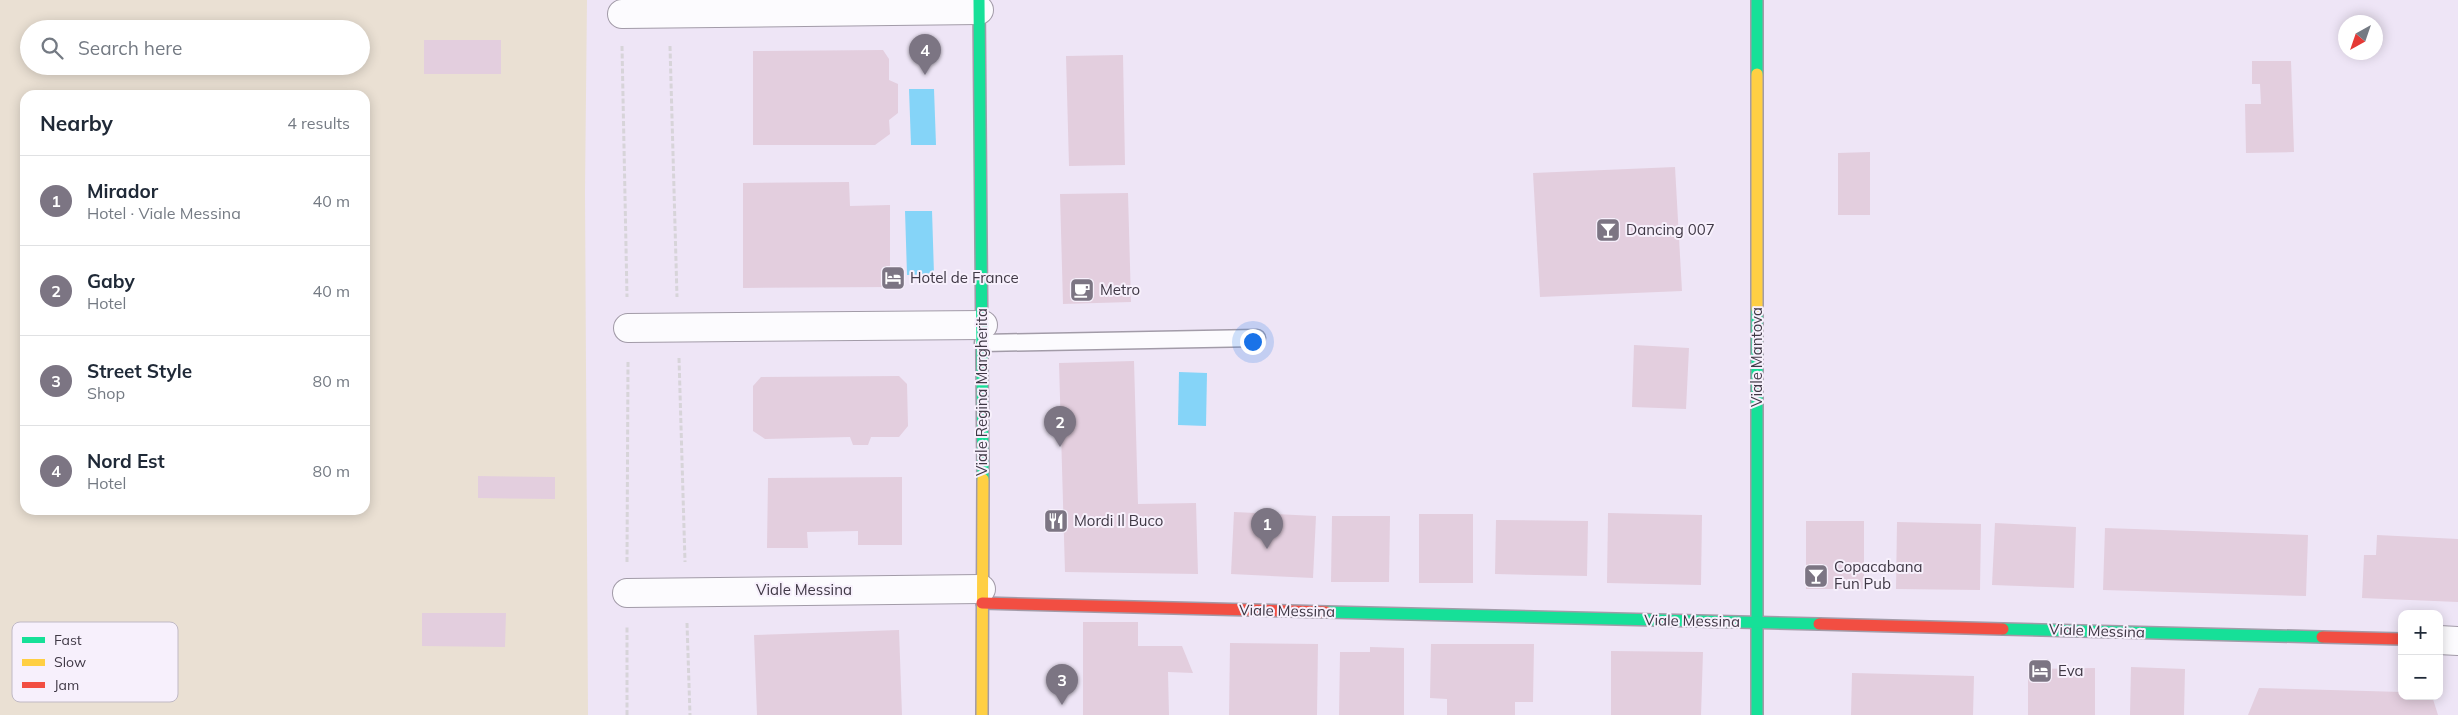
<!DOCTYPE html>
<meta charset="utf-8">
<style>
body{margin:0;font-family:Mulish,sans-serif;background:#f2f2f3;color:#1f2937}
.controls{position:absolute;right:15px;bottom:15px;display:grid;overflow:hidden;border-radius:10px;box-shadow:0 2px 12px #0003}
.controls button{width:45px;height:45px;display:grid;place-items:center;padding:0;border:0;border-bottom:1px solid #e0e1e3;background:#fff;color:#1f2937;font:25px sans-serif}
.compass{position:absolute;left:2338px;top:15px;width:45px;height:45px;border-radius:50%;background:#fff;box-shadow:0 2px 12px #0003;rotate:220deg}
.you{position:absolute;left:1252px;top:341px;width:18px;height:18px;margin:-12px;border:4px solid #fff;border-radius:50%;background:#1a73e8;box-shadow:0 0 0 8px #1a73e833}
.badge{display:grid;place-items:center;width:32px;height:32px;border-radius:50%;background:#7c7583;color:#fff;font-size:16px;font-weight:700}
.pin{position:absolute;translate:-50% -41px;filter:drop-shadow(0 1px 2px #0008)}
.pin::after{content:'';position:absolute;top:26px;width:18px;height:15px;background:inherit;clip-path:polygon(0 0,100% 0,50% 100%)}
.list{margin:0;padding:0;list-style:none}
h2{display:flex;justify-content:space-between;align-items:center;height:65px;margin:0;padding:0 20px;font-size:21px}
h2 small{font-size:16px;font-weight:400;color:#747a83}
.list li{display:grid;grid-template-columns:32px 1fr auto;gap:15px;align-items:center;box-sizing:border-box;height:90px;padding:0 20px;border-top:1px solid #e0e1e3}
.list b{display:block;font-size:19px;white-space:nowrap}
.list p{margin:0;font-size:16px;white-space:nowrap;color:#747a83}
.list em{font-size:16px;font-style:normal;color:#747a83}
.icon{flex:none;width:28px;height:28px;fill:none;stroke:currentColor;stroke-width:2;stroke-linecap:round;stroke-linejoin:round}
.map{position:relative;flex:none;width:2458px;height:715px;overflow:hidden}
.search{position:absolute;background:#fff;box-shadow:0 2px 12px #0003;left:20px;top:20px;width:350px;height:55px;display:flex;align-items:center;gap:12px;box-sizing:border-box;padding:0 18px;border-radius:28px;color:#747a83;font-size:19px}
.panel{position:absolute;background:#fff;box-shadow:0 2px 12px #0003;left:20px;top:90px;width:350px;height:425px;border-radius:15px}
.map>svg:first-child{display:block}
.sand{fill:#eae0d3;fill-rule:evenodd}
.water{fill:#85d4f8}
.building{fill:#e3cede}
.lines{fill:none;stroke-linecap:round;stroke-linejoin:round}
.lane-casing{stroke:#a29ba8;stroke-width:19}
.street-casing{stroke:#a29ba8;stroke-width:30}
.fast-casing{stroke:#a29ba8;stroke-width:14}
.slow-casing{stroke:#a29ba8;stroke-width:14}
.jam-casing{stroke:#a29ba8;stroke-width:14}
.path{stroke:#d7d4d9;stroke-width:3;stroke-dasharray:5 2.5;stroke-linecap:butt}
.lane{stroke:#fcfbfe;stroke-width:16}
.street{stroke:#fcfbfe;stroke-width:28}
.fast{stroke:#16e098;stroke-width:11}
.slow{stroke:#ffcf43;stroke-width:11}
.jam{stroke:#f24e42;stroke-width:11}
.labels{text-anchor:middle;stroke-width:4;stroke-linejoin:round;paint-order:stroke}
.poi-label{font-size:15px;fill:#3f3845;stroke:#f7f0fc;text-anchor:start}
.street-label{font-size:15px;fill:#3f3845;stroke:#f7f0fc}
.key{fill:#f7f0fc;stroke:#c0b9c5;stroke-width:1}
.key-label{font-size:14px;fill:#3f3845}
</style>
<div class="map">
<svg width="2458" height="715" viewBox="0 0 2458 715">
<rect width="100%" height="100%" fill="#eee5f6"/>
<path class="sand" d="M 0,0 L 587,0 L 585,192 L 588,715 L 0,715 ZM 29,29 L 361,29 L 361,66 L 29,66 ZM 25,95 L 365,95 L 365,510 L 25,510 Z"/>
<g class="water">
<polygon points="909,89 934,89 936,145 911,145"/>
<polygon points="932,211 934,274 907,275 905,211"/>
<polygon points="1179,372 1207,373 1206,426 1178,425"/>
</g>
<g class="building">
<rect x="424" y="40" width="77" height="34"/>
<polygon points="883,50 889,59 889,80 898,84 898,113 889,120 890,134 875,145 753,145 753,51"/>
<polygon points="1123,55 1125,165 1069,166 1066,56"/>
<polygon points="2252,61 2291,61 2294,152 2246,153 2245,104 2261,104 2260,84 2252,84"/>
<polygon points="1870,152 1870,215 1838,215 1838,153"/>
<polygon points="1675,167 1682,291 1540,297 1533,173"/>
<polygon points="849,182 850,206 890,205 890,287 743,288 743,183"/>
<polygon points="1128,193 1131,302 1063,304 1060,194"/>
<polygon points="1634,345 1689,348 1686,409 1632,407"/>
<polygon points="1134,361 1138,504 1196,503 1198,574 1065,572 1059,363"/>
<polygon points="899,376 907,384 908,426 899,437 871,437 868,445 853,445 850,437 765,439 753,431 753,386 761,377"/>
<polygon points="478,476 555,477 555,499 478,498"/>
<polygon points="902,477 902,545 858,545 858,531 807,532 808,548 767,548 768,478"/>
<polygon points="1234,512 1316,516 1313,578 1231,574"/>
<polygon points="1608,513 1702,515 1701,585 1607,583"/>
<rect x="1419" y="514" width="54" height="69"/>
<polygon points="1332,516 1390,516 1389,582 1331,582"/>
<polygon points="1496,520 1588,521 1587,576 1495,574"/>
<rect x="1806" y="521" width="58" height="68"/>
<polygon points="1897,522 1981,524 1980,590 1896,589"/>
<polygon points="1995,523 2076,527 2074,588 1992,585"/>
<polygon points="2105,528 2308,535 2306,596 2103,590"/>
<polygon points="2377,535 2458,539 2458,602 2362,598 2364,555 2376,555"/>
<polygon points="422,613 506,613 505,647 422,646"/>
<polygon points="1083,622 1138,622 1138,646 1182,646 1193,673 1168,672 1169,715 1083,715"/>
<polygon points="899,630 902,715 757,715 754,635"/>
<polygon points="1230,643 1318,644 1317,715 1229,715"/>
<polygon points="1431,644 1534,644 1533,702 1515,702 1515,715 1447,715 1447,699 1430,698"/>
<polygon points="1370,647 1404,648 1404,715 1339,715 1340,652 1370,652"/>
<polygon points="1611,651 1703,652 1701,715 1611,715"/>
<polygon points="2131,667 2185,669 2184,715 2130,715"/>
<polygon points="2095,668 2095,715 2028,715 2028,669"/>
<polygon points="1852,673 1974,676 1973,715 1851,715"/>
<polygon points="2259,688 2402,692 2402,696 2432,696 2438,715 2248,715"/>
</g>
<g class="lines">
<defs>
<polyline id="lane" points="983,343 1257,338"/>
<g id="street">
<polyline points="622,14 979,10"/>
<polyline points="628,328 983,325"/>
<polyline points="627,593 981,589"/>
<polyline points="2439,640 2458,641"/>
</g>
<g id="fast">
<polyline points="979,0 983,479"/>
<polyline points="1757,0 1757,74"/>
<polyline points="1757,309 1757,715"/>
<polyline points="1327,612 1819,624"/>
<polyline points="2003,629 2322,637"/>
</g>
<g id="slow">
<polyline points="1757,74 1757,309"/>
<polyline points="982,715 983,479"/>
</g>
<g id="jam">
<polyline points="982,603 1327,612"/>
<polyline points="1819,624 2003,629"/>
<polyline points="2322,637 2402,639"/>
</g>
</defs>
<use href="#lane" class="lane-casing"/>
<use href="#street" class="street-casing"/>
<use href="#fast" class="fast-casing"/>
<use href="#slow" class="slow-casing"/>
<use href="#jam" class="jam-casing"/>
<g class="path">
<polyline points="622,46 627,297"/>
<polyline points="670,46 677,297"/>
<polyline points="679,358 685,562"/>
<polyline points="627,562 628,361"/>
<polyline points="687,623 690,715"/>
<polyline points="627,715 627,626"/>
</g>
<use href="#lane" class="lane"/>
<use href="#street" class="street"/>
<use href="#fast" class="fast"/>
<use href="#slow" class="slow"/>
<use href="#jam" class="jam"/>
</g>
<defs>
<symbol id="bar-square" viewBox="-11 -11 22 22"><rect x="-9" y="-9" width="18" height="18" rx="4" fill="#7c7583" stroke="#f7f0fc"/><path d="M-6-5H6L.8 .8V4.5H3.5V6h-7V4.5H-.8V.8Z" fill="#fff"/></symbol>
<symbol id="hotel-square" viewBox="-11 -11 22 22"><rect x="-9" y="-9" width="18" height="18" rx="4" fill="#7c7583" stroke="#f7f0fc"/><path d="M-6-4.5h1.5V1H6V5H4.5V3h-9V5H-6ZM-4 0a1.8 1.8 0 1 1 3.6 0ZM.5 0V-2.5h3Q6-2.5 6 0Z" fill="#fff"/></symbol>
<symbol id="cafe-square" viewBox="-11 -11 22 22"><rect x="-9" y="-9" width="18" height="18" rx="4" fill="#7c7583" stroke="#f7f0fc"/><path d="M-5.5-4.5H6V0H3Q3 3.5 0 3.5H-2.5Q-5.5 3.5-5.5 0ZM3-3.2v2h1.7v-2ZM-6 4.5H4V6H-6Z" fill="#fff"/></symbol>
<symbol id="restaurant-square" viewBox="-11 -11 22 22"><rect x="-9" y="-9" width="18" height="18" rx="4" fill="#7c7583" stroke="#f7f0fc"/><path d="M-5-6h1v4h1v-4h1v4h1v-4h1v5L-1.5 .5V6h-2V.5L-5-1ZM5-6V6H3V1.5H1.5Q1.5-4 5-6Z" fill="#fff"/></symbol>
</defs>
<g fill-rule="evenodd">
<use href="#bar-square" x="1594" y="216" width="28" height="28"/>
<use href="#hotel-square" x="879" y="264" width="28" height="28"/>
<use href="#cafe-square" x="1068" y="276" width="28" height="28"/>
<use href="#restaurant-square" x="1042" y="507" width="28" height="28"/>
<use href="#bar-square" x="1802" y="562" width="28" height="28"/>
<use href="#hotel-square" x="2026" y="657" width="28" height="28"/>
</g>
<g class="labels">
<g class="poi-label">
<text x="1626" y="235">Dancing 007</text>
<text x="910" y="283">Hotel de France</text>
<text x="1100" y="295">Metro</text>
<text x="1074" y="526">Mordi Il Buco</text>
<text x="1834" y="572">Copacabana<tspan x="1834" dy="17">Fun Pub</tspan></text>
<text x="2058" y="676">Eva</text>
</g>
<g class="street-label">
<text transform="translate(1757 357) rotate(-90)" y="5">Viale Mantova</text>
<text transform="translate(982 392) rotate(-90)" y="5">Viale Regina Margherita</text>
<text x="804" y="595">Viale Messina</text>
<text transform="translate(1287 611) rotate(1)" y="5">Viale Messina</text>
<text transform="translate(1692 621) rotate(1)" y="5">Viale Messina</text>
<text transform="translate(2097 631) rotate(2)" y="5">Viale Messina</text>
</g>
</g>
<rect x="12" y="622" width="166" height="80" rx="8" class="key"/>
<rect x="22" y="637" width="23" height="6" fill="#16e098"/>
<rect x="22" y="659" width="23" height="7" fill="#ffcf43"/>
<rect x="22" y="682" width="23" height="6" fill="#f24e42"/>
<g class="key-label">
<text x="54" y="645">Fast</text>
<text x="54" y="667">Slow</text>
<text x="54" y="690">Jam</text>
</g>
</svg>
<div class="controls">
<button>+</button>
<button>−</button>
</div>
<svg class="compass" viewBox="-18 -18 36 36"><path d="M0-13l5 13h-10z" fill="#e53935"/><path d="M0 13l5-13h-10z" fill="#747a83"/></svg>
<div class="you"></div>
<div class="pin badge" style="left:1267px;top:549px">1</div>
<div class="pin badge" style="left:1060px;top:447px">2</div>
<div class="pin badge" style="left:1062px;top:705px">3</div>
<div class="pin badge" style="left:925px;top:75px">4</div>
<div class="search"><svg class="icon" aria-label="search" viewBox="0 0 24 24"><circle cx="10" cy="10" r="6"/><path d="M15 15l6 6"/></svg>Search here</div>
<section class="panel">
<h2>Nearby<small>4 results</small></h2>
<ul class="list">
<li><span class="badge">1</span><div><b>Mirador</b><p>Hotel · Viale Messina</p></div><em>40 m</em></li>
<li><span class="badge">2</span><div><b>Gaby</b><p>Hotel</p></div><em>40 m</em></li>
<li><span class="badge">3</span><div><b>Street Style</b><p>Shop</p></div><em>80 m</em></li>
<li><span class="badge">4</span><div><b>Nord Est</b><p>Hotel</p></div><em>80 m</em></li>
</ul>
</section>
</div>
